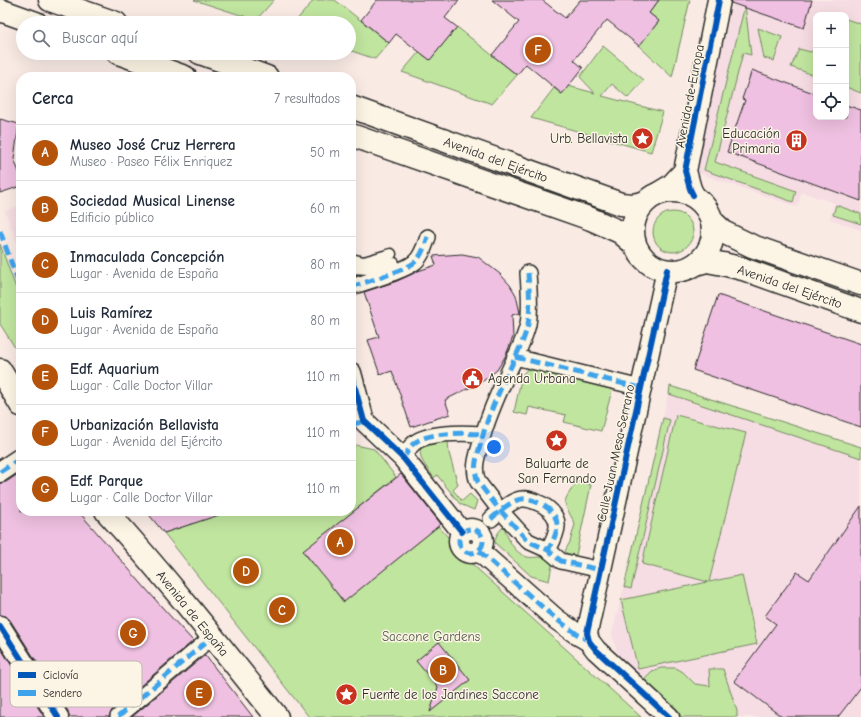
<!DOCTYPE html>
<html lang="es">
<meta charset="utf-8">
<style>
body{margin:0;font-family:"Comic Neue",sans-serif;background:#f6f6f7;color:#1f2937}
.controls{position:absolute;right:12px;top:12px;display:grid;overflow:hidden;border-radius:8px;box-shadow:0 4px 16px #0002}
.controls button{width:36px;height:36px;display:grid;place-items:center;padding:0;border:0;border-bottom:1px solid #e0e1e3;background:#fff;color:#1f2937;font:20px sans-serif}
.you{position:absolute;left:494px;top:447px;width:14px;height:14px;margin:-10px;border:3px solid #fff;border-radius:50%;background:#1a73e8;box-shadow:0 0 0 6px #1a73e833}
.badge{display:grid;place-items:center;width:26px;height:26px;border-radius:50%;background:#b45309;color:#fff;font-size:13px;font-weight:700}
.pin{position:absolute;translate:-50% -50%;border:2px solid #fff;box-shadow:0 1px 4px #0006}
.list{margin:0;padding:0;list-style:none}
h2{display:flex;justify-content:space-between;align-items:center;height:52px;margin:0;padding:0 16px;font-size:17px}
h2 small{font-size:13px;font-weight:400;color:#747a83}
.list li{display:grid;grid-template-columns:26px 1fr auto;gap:12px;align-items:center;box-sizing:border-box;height:56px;padding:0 16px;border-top:1px solid #e0e1e3}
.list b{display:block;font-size:15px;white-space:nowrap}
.list p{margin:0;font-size:13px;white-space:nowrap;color:#747a83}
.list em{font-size:13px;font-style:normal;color:#747a83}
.icon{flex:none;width:22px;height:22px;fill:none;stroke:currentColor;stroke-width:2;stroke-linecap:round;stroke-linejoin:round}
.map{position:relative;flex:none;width:861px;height:717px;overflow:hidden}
.search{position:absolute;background:#fff;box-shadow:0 4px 16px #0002;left:16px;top:16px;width:340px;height:44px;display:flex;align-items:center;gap:10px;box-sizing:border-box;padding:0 14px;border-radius:22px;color:#747a83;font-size:15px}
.panel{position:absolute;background:#fff;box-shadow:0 4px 16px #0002;left:16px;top:72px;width:340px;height:444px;border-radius:16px}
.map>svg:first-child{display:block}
.built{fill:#f6dde3;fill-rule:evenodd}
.green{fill:#c0e59f;stroke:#768865}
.building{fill:#efc0e1;stroke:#2b2b2b}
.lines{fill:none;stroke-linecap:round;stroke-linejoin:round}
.service-casing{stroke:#2b2b2b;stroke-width:13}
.pedestrian-casing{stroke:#2b2b2b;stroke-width:18}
.minor-casing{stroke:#2b2b2b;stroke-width:23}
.tertiary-casing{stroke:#2b2b2b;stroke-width:25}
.secondary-casing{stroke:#2b2b2b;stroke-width:25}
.service{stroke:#fcf5e5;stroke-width:10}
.pedestrian{stroke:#fcf5e5;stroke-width:15}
.minor{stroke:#fcf5e5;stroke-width:20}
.tertiary{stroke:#fcf5e5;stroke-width:22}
.secondary{stroke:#fcf5e5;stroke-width:22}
.quiet{stroke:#3ea3eb;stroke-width:5;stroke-dasharray:10 5;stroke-linecap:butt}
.cycleway-casing{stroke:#fcf5e5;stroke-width:8}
.cycleway{stroke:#0057b8;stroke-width:6}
.labels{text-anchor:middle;stroke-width:3;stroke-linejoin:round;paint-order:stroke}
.street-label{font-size:13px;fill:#2b2b2b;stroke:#fcf5e5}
.poi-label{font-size:13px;fill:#2b2b2b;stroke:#fcf5e5;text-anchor:end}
.park-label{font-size:13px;fill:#505a48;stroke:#fcf5e5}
.key{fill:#fcf5e5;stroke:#bdb8ad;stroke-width:1}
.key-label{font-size:11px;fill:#2b2b2b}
</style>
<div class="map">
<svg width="861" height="717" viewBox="0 0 861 717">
<rect width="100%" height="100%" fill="#f9eae4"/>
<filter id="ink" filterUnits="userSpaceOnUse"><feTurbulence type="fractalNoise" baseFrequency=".025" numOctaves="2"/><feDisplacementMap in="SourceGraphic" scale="8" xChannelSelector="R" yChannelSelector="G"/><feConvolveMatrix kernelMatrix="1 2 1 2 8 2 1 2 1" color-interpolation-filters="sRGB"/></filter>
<g filter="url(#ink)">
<g class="built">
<path d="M 733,0 L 861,0 L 861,230 L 830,219 L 834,203 L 802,192 L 797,207 L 695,172 ZM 816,15 L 846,15 L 846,117 L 816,117 Z"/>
<polygon points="21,205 21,253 5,211"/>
<polygon points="670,386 861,447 861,717 682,717 624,663 617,653 612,633 624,587"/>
</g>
<g class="green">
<polygon points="194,0 274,0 256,20"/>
<polygon points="314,0 335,0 389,43 375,59 349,50 349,23 294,23"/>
<polygon points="659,0 690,0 672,77 639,46 659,21 649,13"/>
<polygon points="745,5 751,55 743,53 715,162 796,191 793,202 704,170"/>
<polygon points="846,19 861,24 861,93 846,87"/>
<polygon points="457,27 517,75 492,104 402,72 419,52 430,60"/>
<polygon points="758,28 782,37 774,61 764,58"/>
<polygon points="603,46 644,80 628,98 612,84 602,96 663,112 651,152 531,118 554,88 561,94 568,86 595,93 580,77"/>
<polygon points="816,46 816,76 791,67 799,49 811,52"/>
<polygon points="836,205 861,214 861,224 833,215"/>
<circle cx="673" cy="232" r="20"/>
<polygon points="0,244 21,302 21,357 0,324"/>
<polygon points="528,368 614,383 601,431 564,422 566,415 529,407 527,415 514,412 522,375"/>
<polygon points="670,386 861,447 861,458 669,394"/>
<polygon points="676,415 746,433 709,582 742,575 757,644 638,669 621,600 708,582 642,564"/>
<polygon points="663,418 670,420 631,589 624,587"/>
<path d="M 448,441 L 449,453 L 458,485 L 453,490 L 462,501 L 470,494 L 477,501 L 474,510 L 460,504 L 437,475 L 434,478 C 427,467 416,458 422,444 Z"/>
<polygon points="351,444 374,449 396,477 303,552 312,563 318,558 338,584 333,588 343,602 438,526 472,564 641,717 309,717 164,533 230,511 351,511"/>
<path d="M 577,481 L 591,485 L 576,555 L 567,554 L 565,551 L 570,542 L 575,524 C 562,498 561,506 577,481 Z"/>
<path d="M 504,526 C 507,538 514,553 527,557 C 531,558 536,557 540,557 C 544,558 549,559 553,560 L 549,581 L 531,576 L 495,543 C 494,537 500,530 504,526 Z"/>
<polygon points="661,668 676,668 683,672 695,684 710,686 709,669 723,669 737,711 737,717 682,717 642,681 652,671"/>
</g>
<g class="building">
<polygon points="377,0 459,0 445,18 457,27 430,60 396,34 389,43 361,20"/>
<polygon points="492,0 542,0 565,18 580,0 659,0 649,13 659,21 639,46 607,20 574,60 583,68 562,94 526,64 517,75 492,55 519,22"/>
<polygon points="732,0 812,0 804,28 731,3"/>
<polygon points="752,70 816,94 816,117 846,117 846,105 861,110 861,201 727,152 745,100 742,99"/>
<polygon points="0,119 19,124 14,159 21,177 21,186 0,193"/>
<polygon points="462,254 478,257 500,274 510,285 516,295 520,313 512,315 513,337 506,355 497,370 483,381 445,400 450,414 411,427 392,371 380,375 368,340 379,337 364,292 397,281 418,271 436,265 433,256"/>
<polygon points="718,295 861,344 861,427 693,370"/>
<polygon points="21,472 21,511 78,511 161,606 193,641 112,710 109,717 69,717 68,711 10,620 6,616 0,615 0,483 6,482"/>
<polygon points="401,474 441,524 344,602 303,551"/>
<polygon points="861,506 861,687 838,717 782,717 734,681 776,624 765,616 797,572 809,580"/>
<polygon points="146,511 218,511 219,515 164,533"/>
<polygon points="439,642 470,680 430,712 438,687 416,661"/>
<polygon points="0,647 44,717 0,717"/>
<polygon points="205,655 253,717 132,717"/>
</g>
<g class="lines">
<defs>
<g id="service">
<polyline points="351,259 364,262 391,254"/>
<polyline points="351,268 368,269 394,263"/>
</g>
<g id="pedestrian">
<path d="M 528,273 C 529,289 531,308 528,324 C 524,342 514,359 507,375 C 496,398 486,421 480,446 C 476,459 473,470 478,482 L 498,508 L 528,541 L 548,550 L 561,561 L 601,570"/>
<path d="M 351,287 C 365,282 405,271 415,262 C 422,256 425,245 428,237"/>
<polyline points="515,357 641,388"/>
<path d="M 403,458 C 407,454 408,449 412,445 C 425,431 465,433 483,434"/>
<path d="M 491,519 C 499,512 511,500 522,499 C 530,498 536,502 543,505 C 564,518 558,532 548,550"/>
<polyline points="118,717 207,641 212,639 217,641"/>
</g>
<g id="minor">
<polyline points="667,270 587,633 589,641 596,650 669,717"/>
<polyline points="351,373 364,421 403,458 462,532"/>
<polyline points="0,472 21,458"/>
<circle cx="471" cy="541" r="12"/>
<polyline points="479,551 556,619 577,634 589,641"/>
<polyline points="0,626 58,717"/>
</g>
<g id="tertiary">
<polyline points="661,192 671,186 685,171"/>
<polyline points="693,195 690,189 685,171 719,0"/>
</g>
<g id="secondary">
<polyline points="50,0 116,23"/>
<polyline points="0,10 36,23"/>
<polyline points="118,53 185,77"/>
<polyline points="200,53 267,77"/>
<polyline points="351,107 621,204 632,205 643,203"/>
<polyline points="351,135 591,219 620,232 634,244"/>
<circle cx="673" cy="231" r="40"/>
<polyline points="713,222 725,233 752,246 861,284"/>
<polyline points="696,264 707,261 723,264 743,269 861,311"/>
<polyline points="0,370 21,405"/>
<path d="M 106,511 C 166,577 221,647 277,717"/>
</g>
</defs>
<use href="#service" class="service-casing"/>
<use href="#pedestrian" class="pedestrian-casing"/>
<use href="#minor" class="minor-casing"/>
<use href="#tertiary" class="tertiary-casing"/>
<use href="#secondary" class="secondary-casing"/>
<use href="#service" class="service"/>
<use href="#pedestrian" class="pedestrian"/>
<use href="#minor" class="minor"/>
<use href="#tertiary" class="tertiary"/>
<use href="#secondary" class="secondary"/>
<g class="quiet">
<polyline points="0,231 21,290"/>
<path d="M 528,273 C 529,289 531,308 528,324 C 524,342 514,359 507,375 C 496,398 486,421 480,446 C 476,459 473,470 478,482 L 498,508 L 528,541 L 548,550 L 561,561 L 601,570"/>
<path d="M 351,287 C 365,282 405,271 415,262 C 422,256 425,245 428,237"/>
<polyline points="515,357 641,388"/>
<polyline points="351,425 364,421"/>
<path d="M 403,458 C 407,454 408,449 412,445 C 425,431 465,433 483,434"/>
<polyline points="0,472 21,458"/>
<path d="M 491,519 C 499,512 511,500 522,499 C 530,498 536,502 543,505 C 564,518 558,532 548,550"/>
<circle cx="471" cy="541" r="12"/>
<polyline points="479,551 556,619 577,634 589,641"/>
<polyline points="118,717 207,641 212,639 217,641"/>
</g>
<defs>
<g id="cycleway">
<polyline points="693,195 690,189 685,171 719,0"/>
<polyline points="667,270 587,633 589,641 596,650 669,717"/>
<polyline points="351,373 364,421 403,458 462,532"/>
<polyline points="0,626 58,717"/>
</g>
</defs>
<use href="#cycleway" class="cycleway-casing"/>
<use href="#cycleway" class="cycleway"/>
</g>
</g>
<defs>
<symbol id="sight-disc" viewBox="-11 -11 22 22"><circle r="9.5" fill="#c8321e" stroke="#fcf5e5"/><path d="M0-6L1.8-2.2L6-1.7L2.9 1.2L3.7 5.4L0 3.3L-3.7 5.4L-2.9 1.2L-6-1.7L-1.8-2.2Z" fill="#fff"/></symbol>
<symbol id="building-disc" viewBox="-11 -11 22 22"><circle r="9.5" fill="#c8321e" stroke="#fcf5e5"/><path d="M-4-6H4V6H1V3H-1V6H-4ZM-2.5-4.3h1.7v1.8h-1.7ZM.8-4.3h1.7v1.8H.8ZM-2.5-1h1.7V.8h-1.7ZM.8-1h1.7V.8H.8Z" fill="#fff"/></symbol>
<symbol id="civic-disc" viewBox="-11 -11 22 22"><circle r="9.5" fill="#c8321e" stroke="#fcf5e5"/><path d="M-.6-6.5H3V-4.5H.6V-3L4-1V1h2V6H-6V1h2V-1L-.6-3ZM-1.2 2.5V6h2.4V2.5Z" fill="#fff"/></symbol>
</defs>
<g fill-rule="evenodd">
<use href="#sight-disc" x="630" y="126" width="25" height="25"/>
<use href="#building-disc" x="784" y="128" width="25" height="25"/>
<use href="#civic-disc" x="460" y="366" width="25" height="25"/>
<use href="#sight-disc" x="544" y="428" width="25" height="25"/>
<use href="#sight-disc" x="334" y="682" width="25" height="25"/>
</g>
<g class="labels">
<g class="street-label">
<text transform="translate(689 96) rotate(-79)" y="5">Avenida de Europa</text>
<text transform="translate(496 159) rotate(20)" y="5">Avenida del Ejército</text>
<text transform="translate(790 286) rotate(19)" y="5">Avenida del Ejército</text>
<text transform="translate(615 453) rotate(-78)" y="5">Calle Juan Mesa Serrano</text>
<text transform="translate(193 613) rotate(51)" y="5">Avenida de España</text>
</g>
<g class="poi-label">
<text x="780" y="138">Educación<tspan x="780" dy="15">Primaria</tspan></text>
<text x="628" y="143">Urb. Bellavista</text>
<text x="488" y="383" text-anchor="start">Agenda Urbana</text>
<text x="557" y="468" text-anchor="middle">Baluarte de<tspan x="557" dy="15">San Fernando</tspan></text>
<text x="362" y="699" text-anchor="start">Fuente de los Jardines Saccone</text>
</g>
<g class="park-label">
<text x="431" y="641">Saccone Gardens</text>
</g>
</g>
<rect x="10" y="661" width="132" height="46" rx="6" class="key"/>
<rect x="18" y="672" width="18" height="6" fill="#0057b8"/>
<rect x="18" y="690" width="18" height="6" fill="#3ea3eb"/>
<g class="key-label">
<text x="43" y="679">Ciclovía</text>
<text x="43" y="697">Sendero</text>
</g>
</svg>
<div class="controls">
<button>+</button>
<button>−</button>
<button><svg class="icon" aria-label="locate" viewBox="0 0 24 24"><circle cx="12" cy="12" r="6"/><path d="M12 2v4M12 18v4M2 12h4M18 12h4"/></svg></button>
</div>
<div class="you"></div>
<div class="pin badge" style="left:340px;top:542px">A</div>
<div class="pin badge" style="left:443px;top:670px">B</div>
<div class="pin badge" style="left:282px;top:610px">C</div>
<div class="pin badge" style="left:246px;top:571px">D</div>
<div class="pin badge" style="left:199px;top:693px">E</div>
<div class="pin badge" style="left:538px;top:50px">F</div>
<div class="pin badge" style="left:133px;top:633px">G</div>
<div class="search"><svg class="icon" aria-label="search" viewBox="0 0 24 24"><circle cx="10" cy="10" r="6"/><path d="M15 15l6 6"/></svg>Buscar aquí</div>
<section class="panel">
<h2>Cerca<small>7 resultados</small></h2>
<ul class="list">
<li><span class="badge">A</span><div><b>Museo José Cruz Herrera</b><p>Museo · Paseo Félix Enriquez</p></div><em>50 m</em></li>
<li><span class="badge">B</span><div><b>Sociedad Musical Linense</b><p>Edificio público</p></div><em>60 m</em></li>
<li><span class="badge">C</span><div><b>Inmaculada Concepción</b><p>Lugar · Avenida de España</p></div><em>80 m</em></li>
<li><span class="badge">D</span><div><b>Luis Ramírez</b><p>Lugar · Avenida de España</p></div><em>80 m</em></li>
<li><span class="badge">E</span><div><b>Edf. Aquarium</b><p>Lugar · Calle Doctor Villar</p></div><em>110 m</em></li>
<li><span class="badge">F</span><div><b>Urbanización Bellavista</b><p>Lugar · Avenida del Ejército</p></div><em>110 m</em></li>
<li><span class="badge">G</span><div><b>Edf. Parque</b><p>Lugar · Calle Doctor Villar</p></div><em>110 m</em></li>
</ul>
</section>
</div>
